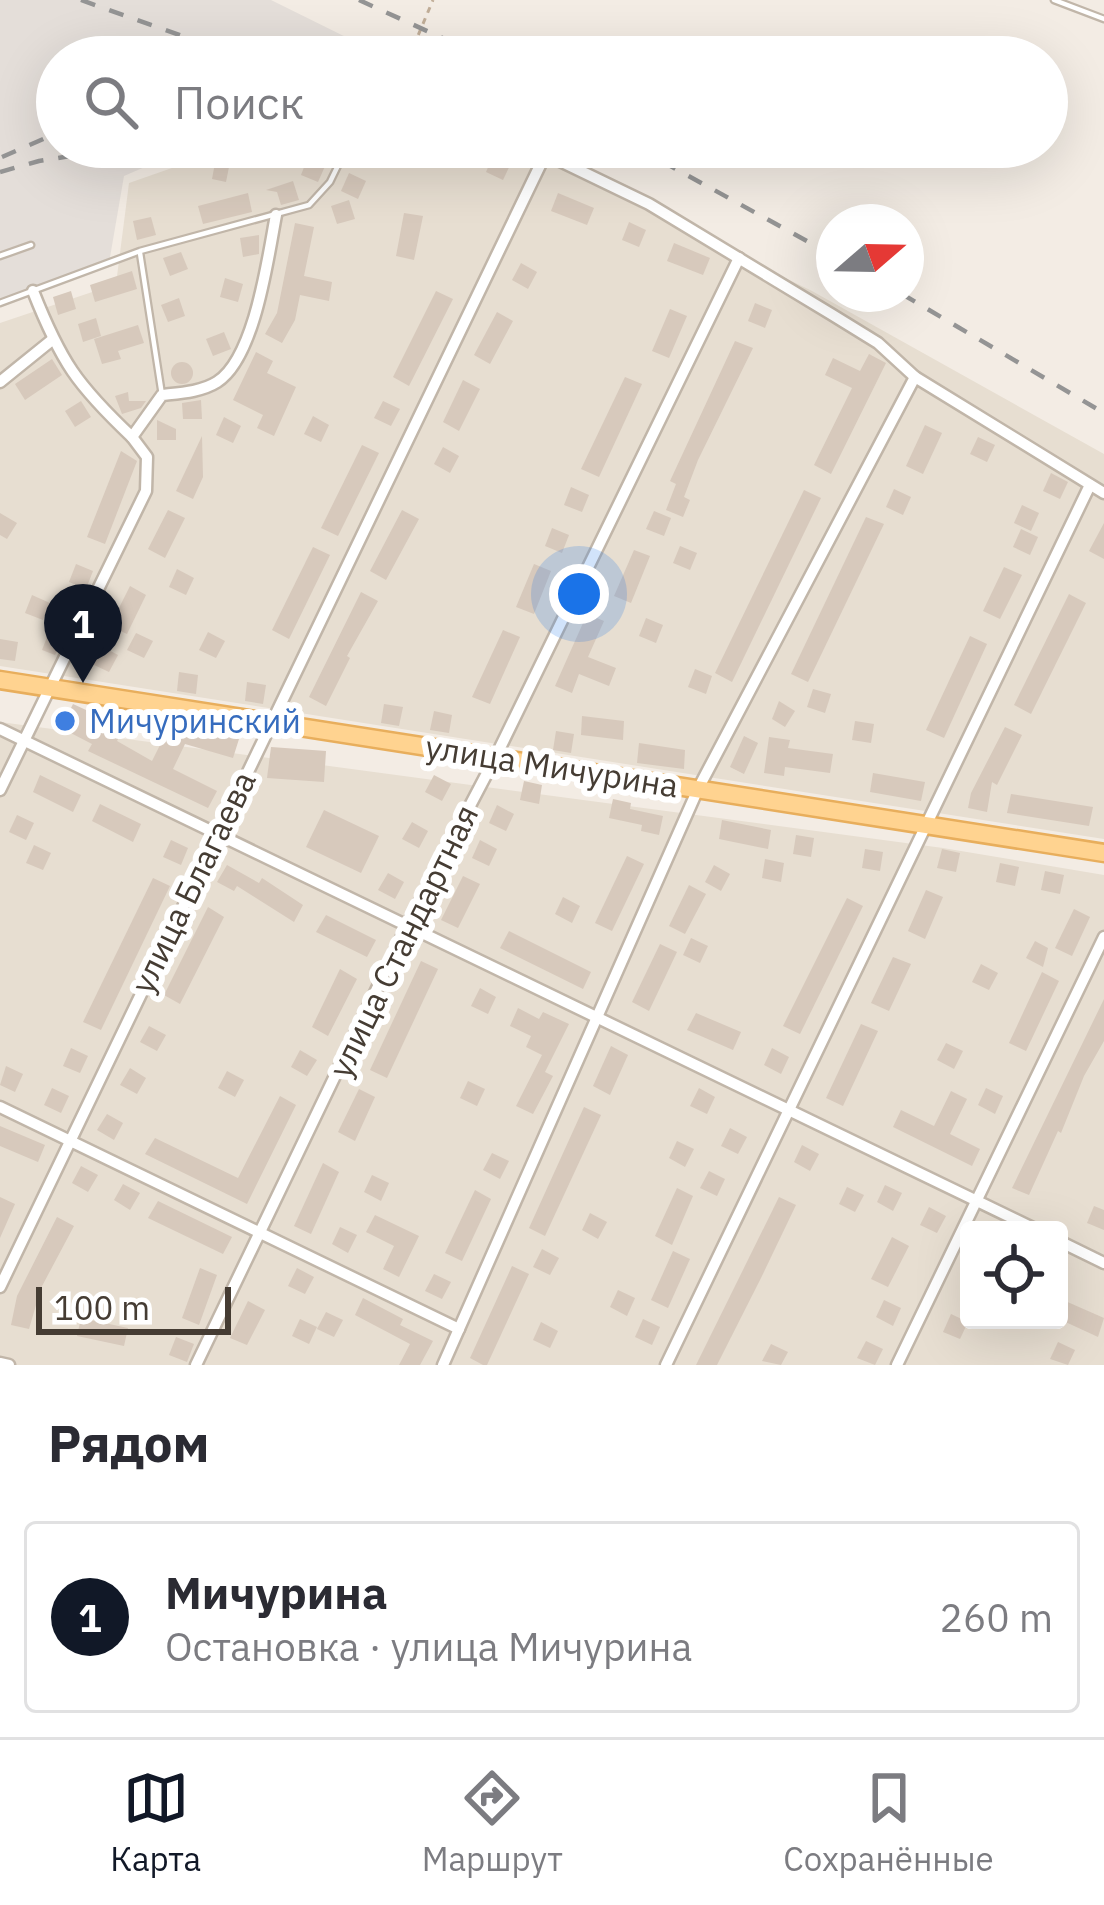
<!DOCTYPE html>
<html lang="ru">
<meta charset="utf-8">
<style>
body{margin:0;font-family:"IBM Plex Sans",sans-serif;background:#f2f2f3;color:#2b2b33}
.controls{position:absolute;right:36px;bottom:36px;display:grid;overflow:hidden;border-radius:12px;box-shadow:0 12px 48px #0002}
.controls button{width:108px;height:108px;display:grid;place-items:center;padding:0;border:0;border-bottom:3px solid #e1e1e2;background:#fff;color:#2b2b33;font:60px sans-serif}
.compass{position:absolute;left:816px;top:204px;width:108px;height:108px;border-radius:50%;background:#fff;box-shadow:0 12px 48px #0002;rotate:70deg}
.scale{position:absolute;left:36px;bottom:30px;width:195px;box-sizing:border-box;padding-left:12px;border:6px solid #453c33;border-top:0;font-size:33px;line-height:42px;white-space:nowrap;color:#453c33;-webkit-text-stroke:9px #fff;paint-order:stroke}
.you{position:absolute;left:579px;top:594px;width:42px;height:42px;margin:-30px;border:9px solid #fff;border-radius:50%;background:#1a73e8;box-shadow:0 0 0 18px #1a73e833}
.badge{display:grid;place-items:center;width:78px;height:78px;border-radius:50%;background:#111827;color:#fff;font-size:39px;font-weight:700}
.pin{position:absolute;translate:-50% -99px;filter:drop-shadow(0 3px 6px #0008)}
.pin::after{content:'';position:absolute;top:63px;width:42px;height:36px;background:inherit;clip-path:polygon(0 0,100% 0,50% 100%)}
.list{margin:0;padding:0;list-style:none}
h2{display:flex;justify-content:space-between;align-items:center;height:156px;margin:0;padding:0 48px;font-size:51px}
h2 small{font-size:39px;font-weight:400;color:#7c7c81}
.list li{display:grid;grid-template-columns:78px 1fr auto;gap:36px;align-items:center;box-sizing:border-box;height:192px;margin:0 24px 24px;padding:0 24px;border:3px solid #e1e1e2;border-radius:12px}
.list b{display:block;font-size:45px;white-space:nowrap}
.list p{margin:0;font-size:39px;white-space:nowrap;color:#7c7c81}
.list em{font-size:39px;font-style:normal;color:#7c7c81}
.icon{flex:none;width:66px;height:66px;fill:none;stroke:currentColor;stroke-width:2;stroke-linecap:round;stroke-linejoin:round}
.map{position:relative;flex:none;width:1104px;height:1365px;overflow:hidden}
.search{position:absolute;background:#fff;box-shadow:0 12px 48px #0002;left:36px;right:36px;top:36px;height:132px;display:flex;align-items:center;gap:30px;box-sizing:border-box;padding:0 42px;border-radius:66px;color:#7c7c81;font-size:45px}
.sheet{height:372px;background:#fff}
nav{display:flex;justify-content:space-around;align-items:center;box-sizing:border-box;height:168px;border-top:3px solid #e1e1e2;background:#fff;font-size:33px;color:#7c7c81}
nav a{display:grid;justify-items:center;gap:6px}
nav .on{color:#111827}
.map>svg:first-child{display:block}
.residential{fill:#e7ded1;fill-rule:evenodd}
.industrial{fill:#e4ded9}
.building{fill:#d7c9bc}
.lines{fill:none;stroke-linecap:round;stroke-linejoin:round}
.lane-casing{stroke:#c1b6a9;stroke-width:9}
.street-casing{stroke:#c1b6a9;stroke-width:15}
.primary-casing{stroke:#e8ae5c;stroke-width:21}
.path{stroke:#c0ad97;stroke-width:3;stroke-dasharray:6 6;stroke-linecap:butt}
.lane{stroke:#fff;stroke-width:4.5}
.street{stroke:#fff;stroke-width:10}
.primary{stroke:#ffd390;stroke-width:16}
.rail{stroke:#949494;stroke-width:4.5;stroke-dasharray:15 15;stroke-linecap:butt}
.shop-dot{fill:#3f7fe0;stroke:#fff;stroke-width:4.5}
.labels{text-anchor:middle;stroke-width:12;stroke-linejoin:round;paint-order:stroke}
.shop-label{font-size:33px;fill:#366cbe;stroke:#fff;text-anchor:start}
.street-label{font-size:33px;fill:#453c33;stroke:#fff}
</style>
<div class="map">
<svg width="1104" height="1365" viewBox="0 0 1104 1365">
<rect width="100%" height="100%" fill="#f3ece4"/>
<g class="residential">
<polygon points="232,147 515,147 812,291 1104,454 1104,839 0,666 0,323 116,284 129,183"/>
<path d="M 0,722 L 943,848 L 1104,875 L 1104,1365 L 0,1365 ZM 969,1230 L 1059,1230 L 1059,1320 L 969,1320 Z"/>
</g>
<polygon class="industrial" points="0,0 271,0 364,46 360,57 57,57 57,147 191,147 124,176 109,263 0,301"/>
<g class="building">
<polygon points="218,147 233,147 226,182 212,179"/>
<polygon points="494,154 511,163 503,180 486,172"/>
<polygon points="308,157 326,164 318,182 301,175"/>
<polygon points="349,173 366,181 358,199 341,191"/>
<polygon points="293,181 299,200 281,205 277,192 266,190"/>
<polygon points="248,193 252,212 203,224 198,206"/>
<polygon points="558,193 594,208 587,225 551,211"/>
<polygon points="349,200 355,219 337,224 331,206"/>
<polygon points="404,213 423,216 414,260 396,256"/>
<polygon points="151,217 156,235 137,240 133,221"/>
<polygon points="629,222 646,230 639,247 622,240"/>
<polygon points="295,223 314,227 304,276 332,282 329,301 300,295 295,320 282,343 265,334 277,313"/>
<polygon points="259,235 259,254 243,257 240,238"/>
<polygon points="674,243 710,258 703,275 667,261"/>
<polygon points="181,252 188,269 170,276 163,258"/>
<polygon points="521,263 537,272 528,289 512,280"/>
<polygon points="132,271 137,289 95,302 90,285"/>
<polygon points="225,278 243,284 238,302 220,297"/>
<polygon points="71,291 76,309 58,315 53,297"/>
<polygon points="436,291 453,299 409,386 393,377"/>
<polygon points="179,298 185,316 168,322 161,305"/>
<polygon points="755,303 772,310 765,328 748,321"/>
<polygon points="670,309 687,316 669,358 652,351"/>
<polygon points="497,312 513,321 490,364 474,355"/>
<polygon points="96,318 101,336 83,342 78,324"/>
<polygon points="138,325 144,343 118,351 121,359 102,364 94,339"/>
<polygon points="224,332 231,349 213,356 206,339"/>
<polygon points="735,341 753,348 698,460 684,497 690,500 683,517 666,510 676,484 670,481"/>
<polygon points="256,352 273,361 267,373 296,387 274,436 257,428 263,415 233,400"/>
<polygon points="869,354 886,363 831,474 814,465 852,388 825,375 833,358 860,371"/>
<polygon points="52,359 62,375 25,400 15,384"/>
<circle cx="182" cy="373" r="11"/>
<polygon points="625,377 642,384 599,477 581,469"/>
<polygon points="463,380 480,389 459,431 443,422"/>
<polygon points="128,392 129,401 146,401 141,408 122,414 115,396"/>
<polygon points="201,400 202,419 183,419 182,403"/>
<polygon points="81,401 91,417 75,427 65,411"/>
<polygon points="383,401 400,409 391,426 374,418"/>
<polygon points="313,416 329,425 321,442 304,434"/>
<polygon points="224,417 241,426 233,443 216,435"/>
<polygon points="157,420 176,429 176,440 157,440"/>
<polygon points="925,425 942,433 923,474 906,466"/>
<polygon points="202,436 203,477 193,499 176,491"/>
<polygon points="978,437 995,445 987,462 970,454"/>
<polygon points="362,445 379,453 338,536 321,528"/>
<polygon points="443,447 459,456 450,473 434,464"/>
<polygon points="121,451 137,461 105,544 87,537"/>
<polygon points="1051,473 1068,482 1060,499 1043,491"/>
<polygon points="571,487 589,495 582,512 564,505"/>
<polygon points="894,489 911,497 903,515 886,507"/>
<polygon points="804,490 821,498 732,682 715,673"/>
<polygon points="1022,505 1039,513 1031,531 1014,523"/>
<polygon points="168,510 185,518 165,558 148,549"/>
<polygon points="402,510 419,519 386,580 370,571"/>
<polygon points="654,511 671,518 664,536 646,529"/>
<polygon points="0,513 17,523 7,539 0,535"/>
<polygon points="866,517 884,524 808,682 791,674"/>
<polygon points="1104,523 1104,559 1089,551"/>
<polygon points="552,528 569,535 562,553 545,546"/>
<polygon points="1021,529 1038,537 1030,555 1013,547"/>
<polygon points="680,546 697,553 690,570 673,563"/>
<polygon points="313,547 330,555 289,639 272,630"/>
<polygon points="634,550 650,556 631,603 614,596"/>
<polygon points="76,564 93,571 86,589 69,582"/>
<polygon points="534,564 551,571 534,614 516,607"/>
<polygon points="1004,567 1022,575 1000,619 983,611"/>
<polygon points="177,569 194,578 186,595 169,587"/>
<polygon points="130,586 146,595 127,634 110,626"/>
<polygon points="361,592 378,601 347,656 350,658 326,706 309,697"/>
<polygon points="1069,594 1086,603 1031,714 1014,705"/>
<polygon points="32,595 50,603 43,620 25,613"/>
<polygon points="587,614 604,621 588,657 616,668 609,686 579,674 572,693 555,686"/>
<polygon points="646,618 663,625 656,643 639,636"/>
<polygon points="503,630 520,637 490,704 472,697"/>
<polygon points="49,632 64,638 55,655 42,650"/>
<polygon points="208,632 225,641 216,658 199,650"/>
<polygon points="136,633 153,641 144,658 127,650"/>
<polygon points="970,636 987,644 944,738 926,730"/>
<polygon points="0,639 18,642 15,661 0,659"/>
<polygon points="101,646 118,655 109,672 92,664"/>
<polygon points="695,669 712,676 706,694 688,687"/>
<polygon points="179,672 198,675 196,694 177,691"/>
<polygon points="247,682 266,685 263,704 245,701"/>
<polygon points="813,689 831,694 825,713 807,707"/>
<polygon points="779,701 795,711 785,727 772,719"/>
<polygon points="73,704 97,715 100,709 108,710 128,720 117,741 152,761 169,727 176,731 179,726 205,739 208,730 239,739 233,758 185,744 173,769 217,791 208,808 88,751 92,744 61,728"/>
<polygon points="384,704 403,707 399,726 381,723"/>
<polygon points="434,711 452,715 449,733 430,730"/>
<polygon points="582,716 624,721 623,740 581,735"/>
<polygon points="855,721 874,724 871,743 852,740"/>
<polygon points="1005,727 1022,735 997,785 992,782 987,812 968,808 971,793"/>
<polygon points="556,731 574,734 571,753 553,750"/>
<polygon points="744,736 758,743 744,774 730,767"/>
<polygon points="769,737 790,740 788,748 833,754 830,773 785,767 784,776 764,773"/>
<polygon points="639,743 685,750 684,769 637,763"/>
<polygon points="271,747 326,751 324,782 267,778"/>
<polygon points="873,773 925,782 921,801 870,792"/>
<polygon points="40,775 81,795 73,812 33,792"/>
<polygon points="434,775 451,784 442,801 425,792"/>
<polygon points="524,781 542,785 539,804 520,800"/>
<polygon points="1011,794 1093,807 1089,826 1007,813"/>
<polygon points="613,799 631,803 630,809 663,816 659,835 641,831 642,825 609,818"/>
<polygon points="100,804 141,824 133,842 92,821"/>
<polygon points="497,805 514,814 506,831 489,823"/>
<polygon points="324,810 379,836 361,873 306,847"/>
<polygon points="17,815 34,823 26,840 9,832"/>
<polygon points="722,820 771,830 768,849 719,839"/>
<polygon points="412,822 428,831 419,848 402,839"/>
<polygon points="796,835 814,838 811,857 793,854"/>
<polygon points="171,840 188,848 181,865 163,857"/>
<polygon points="480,840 497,849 489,866 472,858"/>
<polygon points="34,845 51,853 43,870 26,863"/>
<polygon points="865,849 883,852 880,871 862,868"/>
<polygon points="942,849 960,853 956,872 937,868"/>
<polygon points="627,856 644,864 612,931 595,923"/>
<polygon points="765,859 784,863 781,882 762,878"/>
<polygon points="1000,863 1019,867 1015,886 996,882"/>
<polygon points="227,865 259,883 262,878 303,905 294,922 237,886 234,891 217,882"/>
<polygon points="714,865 730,874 721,891 705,882"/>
<polygon points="1045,871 1064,875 1060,894 1041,890"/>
<polygon points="388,873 404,882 395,899 378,890"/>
<polygon points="463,876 480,884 458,928 441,920"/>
<polygon points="153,878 170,886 101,1030 83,1022"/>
<polygon points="689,885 706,894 685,934 669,926"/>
<polygon points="926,890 943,897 925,939 908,931"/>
<polygon points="563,897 580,906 572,923 555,914"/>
<polygon points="847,898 863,906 800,1034 783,1026"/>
<polygon points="208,907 224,917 180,1004 164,995"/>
<polygon points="1074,909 1090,917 1072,956 1055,948"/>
<polygon points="326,915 376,940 367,957 316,932"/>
<polygon points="509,931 591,972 583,989 500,948"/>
<polygon points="691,938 708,946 700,963 683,955"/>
<polygon points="1035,941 1048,948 1043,967 1026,958"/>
<polygon points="660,944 677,952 649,1011 632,1002"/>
<polygon points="893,957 911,964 889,1011 871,1003"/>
<polygon points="421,961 438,969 387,1078 370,1070"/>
<polygon points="981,964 998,973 989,990 972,982"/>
<polygon points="340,969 357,979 328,1036 312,1027"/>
<polygon points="1042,972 1059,981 1026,1051 1009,1043"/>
<polygon points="480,988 496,997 488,1014 471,1006"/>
<polygon points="1104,999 1104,1041 1084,1076 1061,1133 1058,1131 1029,1195 1012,1188"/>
<polygon points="518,1008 539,1019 543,1012 569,1024 545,1072 553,1076 533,1114 516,1106 542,1055 526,1047 531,1036 510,1026"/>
<polygon points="696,1013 741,1032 733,1050 687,1030"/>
<polygon points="861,1024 878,1031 843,1106 826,1098"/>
<polygon points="149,1026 166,1035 157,1051 140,1042"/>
<polygon points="946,1043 963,1051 954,1069 937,1060"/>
<polygon points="611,1046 628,1055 610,1095 593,1086"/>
<polygon points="71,1048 88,1056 80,1073 63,1066"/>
<polygon points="772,1048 789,1057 781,1074 764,1065"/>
<polygon points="300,1050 317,1060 307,1076 291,1067"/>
<polygon points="6,1066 23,1074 15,1092 0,1085"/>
<polygon points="130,1068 146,1078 137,1094 120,1085"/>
<polygon points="227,1071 244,1080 235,1097 218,1088"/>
<polygon points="468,1081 485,1089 477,1106 460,1098"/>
<polygon points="52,1088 69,1096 61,1113 44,1105"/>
<polygon points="699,1088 715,1097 707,1114 690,1106"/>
<polygon points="986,1088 1003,1096 995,1114 978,1105"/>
<polygon points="359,1089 375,1097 355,1141 338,1132"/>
<polygon points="951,1091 967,1099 950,1134 980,1149 972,1166 893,1127 901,1110 934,1126"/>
<polygon points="280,1096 296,1105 247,1204 145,1154 155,1138 238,1178"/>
<polygon points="584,1107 601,1115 545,1236 529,1228"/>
<polygon points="107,1114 123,1123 114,1140 97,1130"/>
<polygon points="0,1126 45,1145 38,1162 0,1146"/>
<polygon points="730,1128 747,1137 738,1154 721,1146"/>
<polygon points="677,1141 694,1149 685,1167 669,1158"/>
<polygon points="802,1145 819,1154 810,1171 794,1162"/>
<polygon points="492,1153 509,1161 500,1179 483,1170"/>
<polygon points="323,1163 339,1172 311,1234 294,1226"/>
<polygon points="81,1166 98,1175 88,1192 72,1183"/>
<polygon points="709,1171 725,1179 717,1196 700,1188"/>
<polygon points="372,1175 389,1183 381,1201 364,1192"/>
<polygon points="123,1184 140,1193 130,1210 114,1200"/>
<polygon points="885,1185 902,1193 893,1211 877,1202"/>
<polygon points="847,1187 864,1195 855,1212 839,1204"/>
<polygon points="677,1188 693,1196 672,1245 655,1236"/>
<polygon points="475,1190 491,1199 462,1261 445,1253"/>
<polygon points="0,1197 15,1204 0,1238"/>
<polygon points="779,1197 796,1205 761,1278 717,1365 696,1365"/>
<polygon points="158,1201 232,1237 223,1254 148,1218"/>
<polygon points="1094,1206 1104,1210 1104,1230 1087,1223"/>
<polygon points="929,1207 946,1216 937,1233 920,1225"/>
<polygon points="590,1213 607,1222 598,1239 582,1230"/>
<polygon points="375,1215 419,1236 399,1277 383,1269 394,1246 366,1232"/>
<polygon points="57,1217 74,1226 41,1288 29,1329 11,1325 17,1296"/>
<polygon points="340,1227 357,1235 348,1253 332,1244"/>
<polygon points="892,1237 909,1246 888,1287 871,1279"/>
<polygon points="542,1249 559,1258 550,1275 533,1267"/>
<polygon points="673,1251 690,1259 668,1308 651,1300"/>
<polygon points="512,1266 529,1274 487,1365 483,1365 470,1358"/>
<polygon points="200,1268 217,1275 199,1325 182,1318"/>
<polygon points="297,1268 314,1277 305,1294 288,1286"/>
<polygon points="434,1274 451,1282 442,1299 425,1291"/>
<polygon points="618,1290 635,1298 627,1316 610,1307"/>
<polygon points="363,1298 403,1319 400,1325 433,1341 420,1365 399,1365 410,1344 355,1315"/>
<polygon points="884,1300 901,1308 893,1326 876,1317"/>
<polygon points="1063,1300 1104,1318 1098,1337 1059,1319"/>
<polygon points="248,1301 265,1310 247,1345 230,1338"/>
<polygon points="326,1312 343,1320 334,1337 317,1329"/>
<polygon points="951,1314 968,1322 960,1339 943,1332"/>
<polygon points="81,1318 128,1328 124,1346 77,1336"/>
<polygon points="300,1319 317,1327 309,1344 292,1336"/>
<polygon points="643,1319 660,1327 652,1345 635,1337"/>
<polygon points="541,1322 558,1331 550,1348 533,1340"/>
<polygon points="176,1337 194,1344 187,1362 169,1355"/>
<polygon points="866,1341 883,1349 875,1365 857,1358"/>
<polygon points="1058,1342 1075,1350 1068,1365 1050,1359"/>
<polygon points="771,1344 788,1352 781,1365 762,1361"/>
</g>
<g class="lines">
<defs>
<g id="lane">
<polyline points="1054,0 1104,19"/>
<polyline points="140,253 162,395"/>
<polyline points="0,256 31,245"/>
<polyline points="0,303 140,251 309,205 330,182 347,147"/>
</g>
<g id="street">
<polyline points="531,147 649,204 831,314 878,343 915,377 1104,493"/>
<path d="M 33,291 C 61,362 77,385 132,437"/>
<polyline points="0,382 52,340"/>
<polyline points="0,729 1037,1230"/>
<path d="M 0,790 L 146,491 L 147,457 L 132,437 L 162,395 C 180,393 201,392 217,382 C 255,358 268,257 276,215"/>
<polyline points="0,1107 459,1329"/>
<polyline points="1059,1241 1104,1263"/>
<polyline points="0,1287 545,155"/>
<polyline points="0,1363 9,1365"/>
<polyline points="196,1365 408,924 495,758 739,258"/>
<polyline points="443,1365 698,789 915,377"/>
<polyline points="666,1365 1090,485"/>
<polyline points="897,1365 1104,937"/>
</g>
<polyline id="primary" points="0,680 1104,853"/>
</defs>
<use href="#lane" class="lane-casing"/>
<use href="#street" class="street-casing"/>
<use href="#primary" class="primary-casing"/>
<polyline class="path" points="409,57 433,0"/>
<use href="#lane" class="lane"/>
<use href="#street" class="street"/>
<use href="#primary" class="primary"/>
<g class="rail">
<polyline points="81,0 185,37 253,49"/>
<polyline points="359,0 484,57"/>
<polyline points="636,147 834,256"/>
<polyline points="2,157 57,133"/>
<polyline points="0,172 39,161 127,147"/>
<polyline points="902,294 1104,413"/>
</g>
</g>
<circle class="shop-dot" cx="65" cy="721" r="12"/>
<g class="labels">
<g class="shop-label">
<text x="89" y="733">Мичуринский</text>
</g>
<g class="street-label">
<text transform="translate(552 766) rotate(9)" y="12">улица Мичурина</text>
<text transform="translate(193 882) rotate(-64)" y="12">улица Благаева</text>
<text transform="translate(403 941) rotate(-64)" y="12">улица Стандартная</text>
</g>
</g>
</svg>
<div class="controls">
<button><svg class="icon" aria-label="locate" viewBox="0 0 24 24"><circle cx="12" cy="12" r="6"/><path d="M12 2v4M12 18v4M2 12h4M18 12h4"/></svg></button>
</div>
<svg class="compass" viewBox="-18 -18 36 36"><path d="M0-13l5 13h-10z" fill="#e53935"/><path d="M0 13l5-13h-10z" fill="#7c7c81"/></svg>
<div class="scale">100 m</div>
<div class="you"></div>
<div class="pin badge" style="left:83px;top:683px">1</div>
<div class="search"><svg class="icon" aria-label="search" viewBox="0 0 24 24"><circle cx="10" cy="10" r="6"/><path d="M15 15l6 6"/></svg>Поиск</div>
</div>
<section class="sheet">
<h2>Рядом<small></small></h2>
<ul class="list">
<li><span class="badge">1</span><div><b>Мичурина</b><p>Остановка · улица Мичурина</p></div><em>260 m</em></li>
</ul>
</section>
<nav>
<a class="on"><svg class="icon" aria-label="map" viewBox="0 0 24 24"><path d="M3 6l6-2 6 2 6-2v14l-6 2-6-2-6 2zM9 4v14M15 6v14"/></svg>Карта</a>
<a><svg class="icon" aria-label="directions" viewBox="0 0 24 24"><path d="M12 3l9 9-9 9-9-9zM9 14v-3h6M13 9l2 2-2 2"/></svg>Маршрут</a>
<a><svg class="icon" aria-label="saved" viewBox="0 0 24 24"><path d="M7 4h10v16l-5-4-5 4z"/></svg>Сохранённые</a>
</nav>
